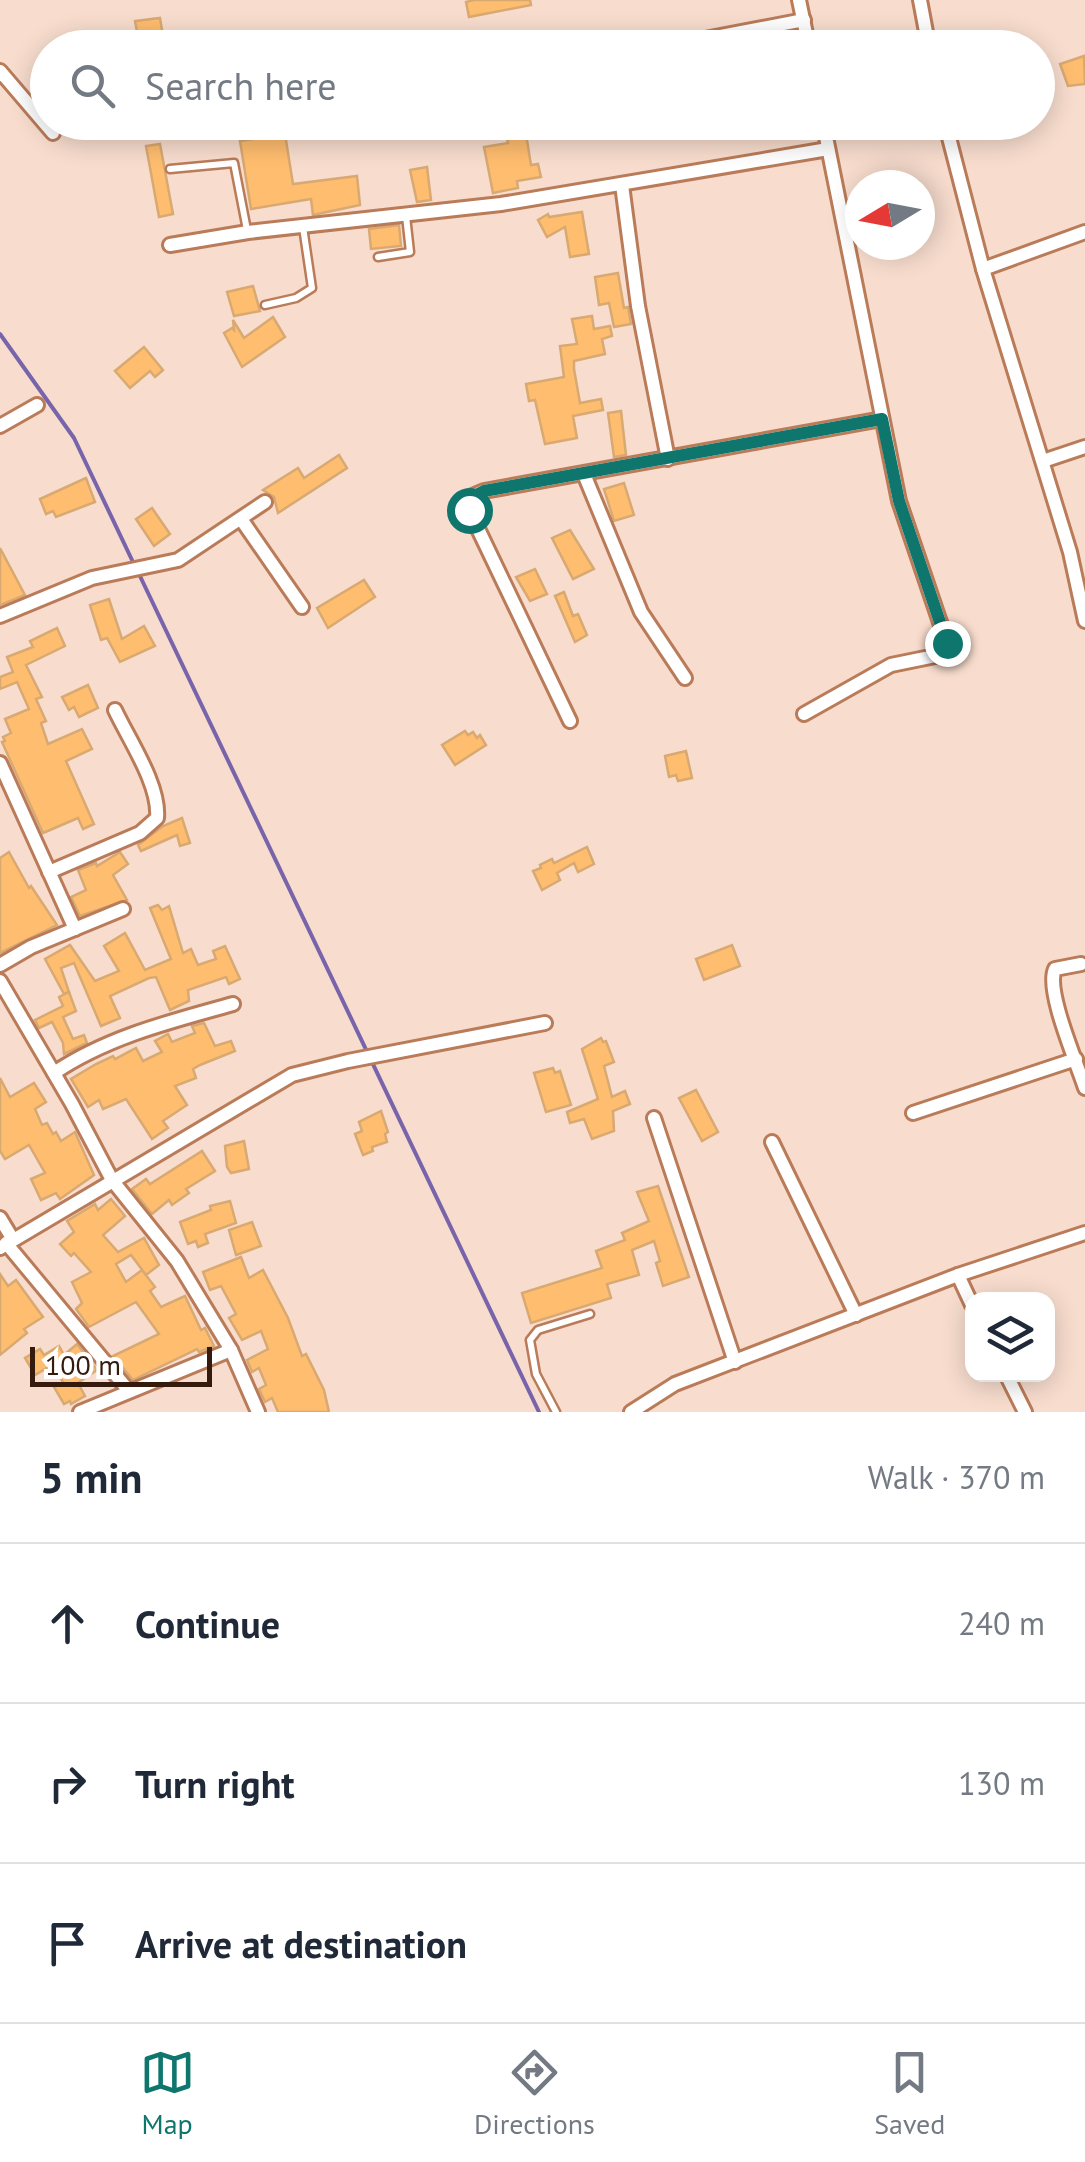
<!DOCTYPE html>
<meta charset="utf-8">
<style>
body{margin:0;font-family:"PT Sans",sans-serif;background:#f2f2f3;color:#1f2937}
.controls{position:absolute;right:30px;bottom:30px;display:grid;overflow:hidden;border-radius:20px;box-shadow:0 5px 25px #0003}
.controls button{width:90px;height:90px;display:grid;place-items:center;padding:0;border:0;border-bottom:2px solid #e0e1e3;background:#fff;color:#1f2937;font:50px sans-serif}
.compass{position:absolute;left:845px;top:170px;width:90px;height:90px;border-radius:50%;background:#fff;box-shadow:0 5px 25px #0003;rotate:260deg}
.scale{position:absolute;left:30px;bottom:25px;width:182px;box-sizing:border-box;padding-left:10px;border:5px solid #341b0d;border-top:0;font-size:28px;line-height:35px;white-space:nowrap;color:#341b0d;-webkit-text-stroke:8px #fff;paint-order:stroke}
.stop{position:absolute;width:30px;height:30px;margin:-22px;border:8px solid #0f766e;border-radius:50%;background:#fff}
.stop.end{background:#0f766e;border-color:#fff;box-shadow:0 2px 10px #0008}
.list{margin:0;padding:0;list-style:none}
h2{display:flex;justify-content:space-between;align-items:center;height:130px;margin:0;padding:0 40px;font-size:42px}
h2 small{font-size:32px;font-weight:400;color:#747a83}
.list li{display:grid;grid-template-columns:65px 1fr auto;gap:30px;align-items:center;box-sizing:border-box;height:160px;padding:0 40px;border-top:2px solid #e0e1e3}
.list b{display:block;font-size:38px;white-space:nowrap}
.list em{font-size:32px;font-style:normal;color:#747a83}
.icon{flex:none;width:55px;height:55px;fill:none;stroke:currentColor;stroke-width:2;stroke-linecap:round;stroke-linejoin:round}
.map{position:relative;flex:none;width:1085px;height:1412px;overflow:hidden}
.search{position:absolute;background:#fff;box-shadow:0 5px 25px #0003;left:30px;right:30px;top:30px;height:110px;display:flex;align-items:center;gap:25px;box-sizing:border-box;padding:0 35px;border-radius:55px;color:#747a83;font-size:38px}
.sheet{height:610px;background:#fff}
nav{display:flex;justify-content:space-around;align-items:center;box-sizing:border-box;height:140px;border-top:2px solid #e0e1e3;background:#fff;font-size:28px;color:#747a83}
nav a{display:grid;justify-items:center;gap:5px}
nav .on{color:#0f766e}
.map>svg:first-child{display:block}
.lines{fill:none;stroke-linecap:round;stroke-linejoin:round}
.stream{stroke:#7864aa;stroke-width:4}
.building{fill:#ffbd6f;stroke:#d9a972;stroke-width:2.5}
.service-casing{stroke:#ba7b59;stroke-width:11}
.minor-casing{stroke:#ba7b59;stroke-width:18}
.service{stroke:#fff;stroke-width:6}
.minor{stroke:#fff;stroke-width:12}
.route{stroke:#0f766e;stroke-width:12}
</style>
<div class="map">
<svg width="1085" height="1412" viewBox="0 0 1085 1412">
<rect width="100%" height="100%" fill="#f8ddce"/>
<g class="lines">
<g class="stream">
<polyline points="0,334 74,438 132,560"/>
<polyline points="139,574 539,1412"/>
</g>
</g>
<g class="building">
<polygon points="474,0 530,0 531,5 469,17 466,2"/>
<polygon points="160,18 165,48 140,48 135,21"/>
<polygon points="1084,56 1085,84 1068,86 1060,64"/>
<polygon points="503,122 560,122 560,127 526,134 531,165 538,164 541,177 517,181 518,188 493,193 484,147 508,143"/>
<polygon points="285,134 293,184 357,176 360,205 313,215 311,199 251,209 240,141"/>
<polygon points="160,144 173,214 159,217 146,146"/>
<polygon points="427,167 431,200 417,202 410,170"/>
<polygon points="582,212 589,254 570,257 565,227 547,237 538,220 548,214 549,217"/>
<polygon points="399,225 401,246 371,249 369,229"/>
<polygon points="618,273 624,308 628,307 631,324 614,327 609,303 599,305 595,277"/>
<polygon points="253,286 260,311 234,316 227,292"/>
<polygon points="592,316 594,329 610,326 612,336 602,339 605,354 574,361 574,369 580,403 601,399 603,410 573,416 577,438 545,444 535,400 529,401 526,384 564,377 560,346 577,344 572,319"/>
<polygon points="273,317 285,337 242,367 224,333 232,328 234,330 233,320 244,338"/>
<polygon points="144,347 163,370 155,377 150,371 130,388 115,371"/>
<polygon points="621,411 626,455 614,457 608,413"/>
<polygon points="339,455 347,468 278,513 274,497 263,490 298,468 304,478"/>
<polygon points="86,478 95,502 56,517 53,511 46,514 40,499"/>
<polygon points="624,483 634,515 614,521 604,489"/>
<polygon points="152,508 170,534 154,546 136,519"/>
<polygon points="570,530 594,569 573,579 552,538"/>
<polygon points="0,548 25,595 0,605"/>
<polygon points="535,569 547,594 530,601 516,577"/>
<polygon points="364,580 375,597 328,628 317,608"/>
<polygon points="564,592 573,616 578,614 587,635 575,642 555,596"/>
<polygon points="109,599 122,639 144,626 155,646 120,662 107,638 101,640 90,605"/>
<polygon points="57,628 65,646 26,665 42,697 36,699 46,721 41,723 48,744 82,729 92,749 66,761 94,824 83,829 78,818 43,833 2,742 5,741 3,737 11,733 5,719 29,709 17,682 0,689 0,677 13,672 7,657 33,647 30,641"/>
<polygon points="88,685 98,708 79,717 74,707 69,710 62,697"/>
<polygon points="465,731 468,735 473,732 477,738 480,735 486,745 455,765 442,745"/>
<polygon points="686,751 692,778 678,781 676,775 669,777 665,756"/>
<polygon points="182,818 190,843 180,846 177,835 141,851 138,845 163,826"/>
<polygon points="587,847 594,864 578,872 574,863 557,873 560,880 542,890 533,871 541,868 540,865 552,859 554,863"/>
<polygon points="9,852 29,888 31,886 57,925 0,953 0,858"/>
<polygon points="120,852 128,864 113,875 127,900 80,916 71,897 86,890 78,870 96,863 97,866"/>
<polygon points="158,905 162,910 169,906 183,953 191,949 198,965 216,959 213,951 225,946 240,979 229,984 226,977 188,990 189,1001 170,1010 156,977 149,978 110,996 120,1018 101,1026 74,963 61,968 69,992 64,994 45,959 70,945 95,981 119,971 104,946 125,933 145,970 171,959 150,908"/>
<polygon points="732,945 740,966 704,980 696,959"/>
<polygon points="69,992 76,1011 63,1017 73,1039 84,1035 87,1043 64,1054 63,1043 52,1022 39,1028 35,1020 63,1006 59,997"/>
<polygon points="204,1023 215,1046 231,1041 235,1051 200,1065 193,1069 196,1078 175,1086 187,1105 163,1121 168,1128 152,1139 126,1099 103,1109 99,1100 88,1107 71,1079 96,1064 113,1056 115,1059 136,1048 143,1061 162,1052 155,1041 168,1034 172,1042 195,1033 192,1026"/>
<polygon points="601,1038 603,1042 606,1041 614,1062 604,1066 612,1097 625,1091 630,1104 613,1111 614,1131 592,1139 584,1119 570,1123 567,1112 598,1099 582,1049"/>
<polygon points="553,1068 555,1073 560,1071 571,1105 546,1112 534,1073"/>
<polygon points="0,1078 10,1097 34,1083 46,1102 35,1109 42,1125 47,1123 53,1134 56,1132 61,1141 75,1132 94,1175 60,1199 56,1193 41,1200 31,1179 45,1173 29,1145 5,1159 0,1151"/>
<polygon points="696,1090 718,1132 702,1141 679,1098"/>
<polygon points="381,1111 388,1132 385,1134 387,1142 372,1147 373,1151 363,1155 355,1134 362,1131 359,1122"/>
<polygon points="244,1141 249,1169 231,1173 227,1167 225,1146"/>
<polygon points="202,1151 215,1171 186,1189 189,1193 172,1205 169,1200 152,1214 132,1189 146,1179 150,1184"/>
<polygon points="658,1186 689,1277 663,1286 656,1263 660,1261 654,1241 632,1250 639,1275 607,1284 611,1298 531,1323 522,1293 602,1268 596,1251 625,1240 622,1233 649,1221 637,1192"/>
<polygon points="111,1199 125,1216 103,1235 118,1252 144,1238 159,1265 146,1275 131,1255 116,1264 126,1282 142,1270 155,1287 150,1291 161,1307 185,1296 201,1330 205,1328 214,1346 199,1352 197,1349 133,1380 113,1356 159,1334 136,1302 89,1327 76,1309 82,1303 72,1282 91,1272 74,1253 71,1256 60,1244 74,1232 67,1221 95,1204 98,1210"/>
<polygon points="230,1201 236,1223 205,1234 208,1243 198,1247 196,1241 188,1244 180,1222 211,1210 210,1206"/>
<polygon points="252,1222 261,1246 236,1255 229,1230"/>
<polygon points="241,1257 249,1278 263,1270 288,1318 302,1356 306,1354 324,1390 329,1412 278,1412 272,1398 265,1402 259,1389 266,1385 259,1368 252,1372 247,1360 268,1349 261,1331 242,1340 229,1318 236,1314 221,1286 210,1290 203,1272"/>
<polygon points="0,1274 8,1286 16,1280 43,1317 24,1329 27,1333 0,1355"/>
<polygon points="77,1344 97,1370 78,1383 85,1396 71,1404 70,1401 64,1404 54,1387 63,1382 52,1365 35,1375 25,1358 40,1349 44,1355 59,1346 64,1355"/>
</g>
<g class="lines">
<defs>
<g id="service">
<polyline points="170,169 234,163 247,230"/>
<polyline points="378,257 410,252 406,216"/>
<polyline points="265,305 296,298 312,288 303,227"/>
<polyline points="556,1412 536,1374 530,1340 538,1330 590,1314"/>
</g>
<g id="minor">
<polyline points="799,0 809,48"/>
<polyline points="920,0 929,48"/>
<polyline points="658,48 804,20"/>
<polyline points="0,71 53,133"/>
<polyline points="945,122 983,269 1070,552 1085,621"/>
<polyline points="622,185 638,306 668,459"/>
<polyline points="170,245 248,232 501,204 828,149"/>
<polyline points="983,269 1085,232"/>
<polyline points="0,426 37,405"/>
<polyline points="1043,461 1085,447"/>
<polyline points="584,474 641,612 685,678"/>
<polyline points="241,519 302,607"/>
<polyline points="0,616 92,578 178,560 265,502"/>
<polyline points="804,714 891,665 940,655 947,643 899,501 823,122"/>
<polyline points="570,721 469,510 470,497 484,491 882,419"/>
<polyline points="0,763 75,929"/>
<path d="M 49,872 L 140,833 L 157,818 C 160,785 129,740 115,710"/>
<path d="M 1081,964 L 1055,969 C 1045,990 1077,1063 1085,1088"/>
<polyline points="0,965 31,947 123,909"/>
<polyline points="0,981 72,1104 112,1180 177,1261 231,1350 258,1412"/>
<path d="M 54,1073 C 107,1037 172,1021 233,1004"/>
<polyline points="913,1113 1076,1059"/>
<polyline points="654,1118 735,1362"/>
<polyline points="772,1142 856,1315"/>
<polyline points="0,1218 12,1238"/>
<polyline points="6,1243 129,1391"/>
<polyline points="0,1248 292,1075 348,1061 545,1023"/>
<polyline points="958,1275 972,1305"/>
<polyline points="1006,1374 1025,1412"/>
<polyline points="80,1412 231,1350"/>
<polyline points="631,1412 675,1384 958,1275 1085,1233"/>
</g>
</defs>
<use href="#service" class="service-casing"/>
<use href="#minor" class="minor-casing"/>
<use href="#service" class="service"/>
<use href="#minor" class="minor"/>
</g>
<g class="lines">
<polyline class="route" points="469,510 470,498 484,491 882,419 899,501 947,643"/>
</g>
</svg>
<div class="controls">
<button><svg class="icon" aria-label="layers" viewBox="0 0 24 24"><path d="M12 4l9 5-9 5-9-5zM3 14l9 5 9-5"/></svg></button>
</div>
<svg class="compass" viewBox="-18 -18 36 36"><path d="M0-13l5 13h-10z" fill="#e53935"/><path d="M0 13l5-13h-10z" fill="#747a83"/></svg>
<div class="scale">100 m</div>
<div class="stop" style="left:469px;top:510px"></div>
<div class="stop end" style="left:947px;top:643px"></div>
<div class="search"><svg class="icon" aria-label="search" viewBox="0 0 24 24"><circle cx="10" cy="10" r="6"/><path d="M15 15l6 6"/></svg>Search here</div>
</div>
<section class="sheet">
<h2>5 min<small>Walk · 370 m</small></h2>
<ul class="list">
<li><svg class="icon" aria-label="ahead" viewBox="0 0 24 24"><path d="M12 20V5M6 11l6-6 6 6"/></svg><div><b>Continue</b></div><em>240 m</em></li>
<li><svg class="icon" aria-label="right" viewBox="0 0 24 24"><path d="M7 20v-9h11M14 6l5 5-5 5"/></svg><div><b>Turn right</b></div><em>130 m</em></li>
<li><svg class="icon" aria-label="arrive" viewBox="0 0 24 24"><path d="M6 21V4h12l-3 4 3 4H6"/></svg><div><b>Arrive at destination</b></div></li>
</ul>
</section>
<nav>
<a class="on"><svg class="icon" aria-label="map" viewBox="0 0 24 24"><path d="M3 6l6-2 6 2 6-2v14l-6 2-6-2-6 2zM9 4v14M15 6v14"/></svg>Map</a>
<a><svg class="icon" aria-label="directions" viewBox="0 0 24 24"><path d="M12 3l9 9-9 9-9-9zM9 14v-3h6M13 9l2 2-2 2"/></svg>Directions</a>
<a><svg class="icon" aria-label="saved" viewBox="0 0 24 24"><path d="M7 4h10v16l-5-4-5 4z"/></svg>Saved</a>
</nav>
